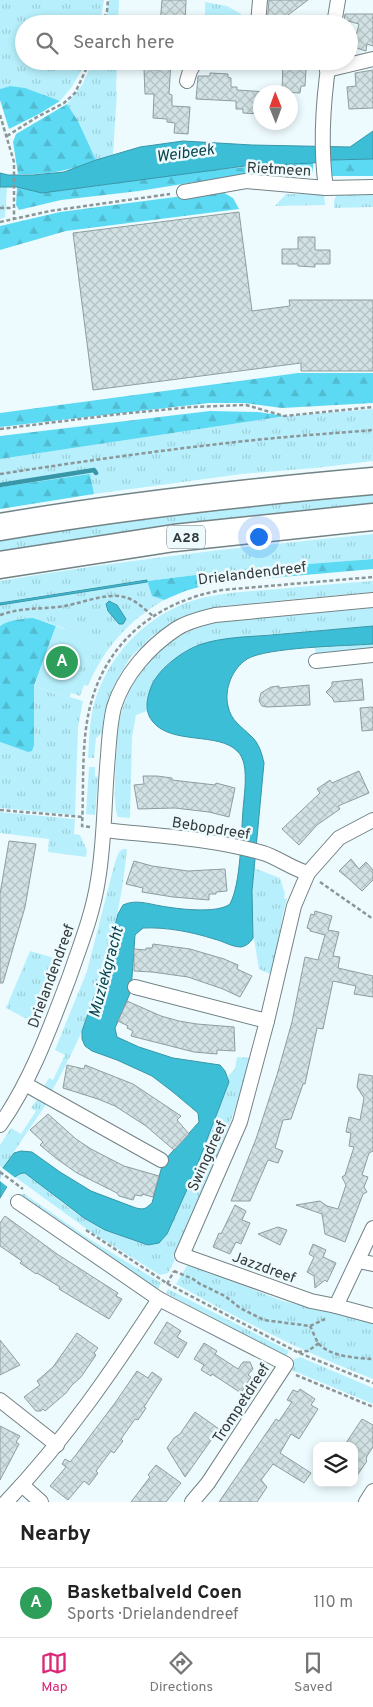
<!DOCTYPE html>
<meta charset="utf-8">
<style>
body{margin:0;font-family:Overpass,sans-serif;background:#f6f6f6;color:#222}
.controls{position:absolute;right:15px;bottom:15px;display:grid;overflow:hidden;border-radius:10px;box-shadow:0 2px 8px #0003}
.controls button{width:45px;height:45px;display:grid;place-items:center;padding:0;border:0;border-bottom:1px solid #e0e0e0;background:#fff;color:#222;font:25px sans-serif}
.compass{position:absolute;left:253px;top:85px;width:45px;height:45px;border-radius:50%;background:#fff;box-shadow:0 2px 8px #0003;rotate:359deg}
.you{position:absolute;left:258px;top:536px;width:18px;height:18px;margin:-12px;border:4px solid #fff;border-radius:50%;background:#1a73e8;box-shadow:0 0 0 8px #1a73e833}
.badge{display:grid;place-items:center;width:32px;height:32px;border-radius:50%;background:#db2777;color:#fff;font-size:16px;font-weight:700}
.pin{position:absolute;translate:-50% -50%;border:2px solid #fff;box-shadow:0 1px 5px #0006}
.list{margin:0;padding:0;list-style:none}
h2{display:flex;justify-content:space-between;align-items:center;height:65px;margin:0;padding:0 20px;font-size:21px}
h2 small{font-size:16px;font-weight:400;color:#767676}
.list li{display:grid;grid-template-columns:32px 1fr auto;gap:15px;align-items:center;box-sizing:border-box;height:70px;padding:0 20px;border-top:1px solid #e0e0e0}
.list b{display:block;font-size:19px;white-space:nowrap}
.list p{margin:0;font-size:16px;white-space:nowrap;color:#767676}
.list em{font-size:16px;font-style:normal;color:#767676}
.icon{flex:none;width:28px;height:28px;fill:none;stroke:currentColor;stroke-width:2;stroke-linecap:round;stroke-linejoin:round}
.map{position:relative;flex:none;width:373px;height:1502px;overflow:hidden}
.search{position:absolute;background:#fff;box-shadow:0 2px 8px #0003;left:15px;right:15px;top:15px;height:55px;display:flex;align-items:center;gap:12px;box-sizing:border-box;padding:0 18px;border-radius:28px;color:#767676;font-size:19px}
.sheet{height:135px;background:#fff}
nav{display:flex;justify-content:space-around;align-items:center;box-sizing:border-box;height:70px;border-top:1px solid #e0e0e0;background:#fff;font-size:14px;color:#767676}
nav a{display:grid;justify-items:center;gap:2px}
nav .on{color:#db2777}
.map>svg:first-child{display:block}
.grass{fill:url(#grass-tufts);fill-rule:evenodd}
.forest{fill:url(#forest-firs)}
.pitch{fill:#b7f0fc}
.water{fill:#3bbed6;stroke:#3996a8}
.pier{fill:#eefbfe}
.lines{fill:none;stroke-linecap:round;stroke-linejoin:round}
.stream{stroke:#3996a8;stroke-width:4.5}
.building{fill:url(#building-cross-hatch);stroke:#8e9da0}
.street-casing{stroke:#738285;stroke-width:16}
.highway-casing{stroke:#738285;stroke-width:29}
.path{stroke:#8c9598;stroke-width:2.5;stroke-dasharray:4 2.5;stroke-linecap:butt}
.street{stroke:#fff;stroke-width:14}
.highway{stroke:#fff;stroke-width:26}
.labels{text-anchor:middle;stroke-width:5;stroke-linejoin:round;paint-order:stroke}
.shield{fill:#eefbfe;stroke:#6c7476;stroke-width:1}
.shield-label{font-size:14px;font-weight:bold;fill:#343a3c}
.street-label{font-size:15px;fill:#343a3c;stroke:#eefbfe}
.water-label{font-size:16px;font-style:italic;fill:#0a444e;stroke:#eefbfe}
</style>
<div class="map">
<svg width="373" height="1502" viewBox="0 0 373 1502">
<defs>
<pattern id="grass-tufts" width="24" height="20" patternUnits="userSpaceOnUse" patternTransform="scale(1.25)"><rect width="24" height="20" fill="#b7f0fc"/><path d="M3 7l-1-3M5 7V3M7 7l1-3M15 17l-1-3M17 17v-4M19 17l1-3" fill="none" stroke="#9ecfd9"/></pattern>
<pattern id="forest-firs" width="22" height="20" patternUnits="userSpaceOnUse" patternTransform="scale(1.25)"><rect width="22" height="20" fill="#5ddaf3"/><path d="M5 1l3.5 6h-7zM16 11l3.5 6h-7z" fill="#51bcd1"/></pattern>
<pattern id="building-cross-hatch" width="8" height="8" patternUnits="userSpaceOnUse" patternTransform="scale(1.25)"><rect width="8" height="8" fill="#d1e1e4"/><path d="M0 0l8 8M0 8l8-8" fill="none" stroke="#b4c2c4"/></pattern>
</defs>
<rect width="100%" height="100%" fill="#eefbfe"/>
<g class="grass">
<polygon points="0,0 104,0 100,24 24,24 24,61 87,61 71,88 60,101 10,86 0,89"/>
<polygon points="109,0 119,0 118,24 105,24"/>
<polygon points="205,2 227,6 241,14 241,24 205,24"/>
<polygon points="93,61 117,61 116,91 117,91 113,155 96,160 78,121 67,104 82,85"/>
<polygon points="0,187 7,187 5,217 0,219"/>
<polygon points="337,193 373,193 373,207 334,208 334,201"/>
<polygon points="286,194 324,194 325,205 275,206"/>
<polygon points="373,409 373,461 315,468 242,474 94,494 90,474 0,487 0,459 286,416"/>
<polygon points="373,492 373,508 0,554 0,539 154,515"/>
<path d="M 373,534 L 373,559 C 247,569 124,580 0,603 L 0,581 C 124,560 248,546 373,534 Z"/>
<path d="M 373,581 L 373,592 L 223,606 L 208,609 L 179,619 L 152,636 L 130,658 L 114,685 L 104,715 L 102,733 L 96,738 L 94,758 L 88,758 C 89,743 89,728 92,713 C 104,656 150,609 206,597 C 229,592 254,591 278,589 C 310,586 341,583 373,581 Z"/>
<path d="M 147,582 L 152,596 L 164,600 C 128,621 104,648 88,686 L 84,685 L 80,696 L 71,693 L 90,638 C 65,630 24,607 0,626 L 0,605 ZM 112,601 L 117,605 L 126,619 L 123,624 L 119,624 L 108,611 Z"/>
<path d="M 373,608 L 373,626 C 344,628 314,631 285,633 C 232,638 149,640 147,711 L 136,715 L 132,737 L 130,818 L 118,817 C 112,804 116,761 117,745 C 118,688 154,639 210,624 C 233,618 258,618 282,616 C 312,613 343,611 373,608 Z"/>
<polygon points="373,644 373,651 316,656 315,648"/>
<polygon points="34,686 69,699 70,697 83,701 78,727 75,815 0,808 0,742 28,752 34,745"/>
<polygon points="89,767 95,767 95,776 98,777 95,815 86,814"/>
<polygon points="0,812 75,819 74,834 80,835 87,850 86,857 48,852 49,839 0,833"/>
<path d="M 123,849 L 127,849 C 121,911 106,973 82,1031 C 73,1052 62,1072 51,1093 L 43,1088 L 49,1078 L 53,1080 L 65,1055 L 55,1050 L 87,971 L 115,862 L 119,852 Z"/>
<polygon points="254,868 280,878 285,894 284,898 287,899 283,914 272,975 259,969 254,939 253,938 251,911"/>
<polygon points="30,951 61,960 38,1025 6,1008"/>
<path d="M 237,1057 L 251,1058 C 231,1126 205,1193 173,1256 L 175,1260 L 168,1273 L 160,1275 L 91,1232 L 15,1177 L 23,1173 L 30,1175 C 47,1190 64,1206 84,1218 C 104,1230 126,1238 148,1245 L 163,1239 L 193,1176 L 229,1082 L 228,1076 L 235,1069 Z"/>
<polygon points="38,1098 47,1103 3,1168 0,1166 0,1145 11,1128 21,1134 36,1111 31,1108"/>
<polygon points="23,1193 91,1240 161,1283 158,1289 89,1245 20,1198"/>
<path d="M 188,1264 L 283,1301 L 373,1322 L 373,1379 C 305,1353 240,1320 176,1284 Z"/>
<polygon points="168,1289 289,1351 286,1357 166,1293"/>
<polygon points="300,1357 373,1388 373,1404 289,1369 293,1360"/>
</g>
<g class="forest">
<polygon points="10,86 25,88 60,101 39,114 9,129 0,100 0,89"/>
<path d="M 67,104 L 78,121 L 96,160 C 70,171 47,175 18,174 L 13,142 L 16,134 Z"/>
<polygon points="373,159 373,176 332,176 330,160"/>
<path d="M 313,163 L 313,172 L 310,173 L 239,175 L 139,191 L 61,200 L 19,210 L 16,205 L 17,187 L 42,193 C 133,182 220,165 313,163 Z"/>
<polygon points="221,191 233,198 239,209 66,231 0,250 0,226 60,212"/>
<polygon points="298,373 373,373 373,403 282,408 244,403 209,403 0,427 0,413"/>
<polygon points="210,411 258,412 286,416 0,459 0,436"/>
<polygon points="90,474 94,494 0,509 0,487"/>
<polygon points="373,559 373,569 213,583 185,591 164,600 152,596 147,581 244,569"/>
<path d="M 33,618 L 56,626 L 34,686 L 34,745 L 32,751 L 28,752 L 0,742 L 0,626 C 9,619 22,619 33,618 Z"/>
</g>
<polygon class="pitch" points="56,626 91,638 69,699 34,686"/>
<g class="water">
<polygon points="373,131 373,159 330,160 313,163 245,166 42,193 17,187 0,187 0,173 8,175 33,175 64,172 96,160 140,147 183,141 252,145 350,147"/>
<polygon points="147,580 147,582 0,605 0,603"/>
<polygon points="109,601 117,605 126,619 123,624 119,624 108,611 106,604"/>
<path d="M 373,626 L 373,644 C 346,646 267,647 247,659 C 232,669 224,689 228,706 C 231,721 241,726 251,736 C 259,743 262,754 264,763 L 252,891 L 253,938 C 250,943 246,946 241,947 C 232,947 223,941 214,939 C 192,932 167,927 143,928 L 135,935 L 131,991 L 115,1028 L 117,1037 L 139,1047 L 173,1058 L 220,1065 L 225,1071 L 229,1082 L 193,1176 L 167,1234 L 159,1243 L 148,1245 L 105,1230 L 84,1218 L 25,1173 C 13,1173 6,1189 0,1198 L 0,1172 L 14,1153 L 21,1151 L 32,1152 L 60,1172 L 91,1191 L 136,1208 L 142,1209 L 146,1208 L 152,1203 L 163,1162 L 199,1122 L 198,1113 L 173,1092 L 152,1076 L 117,1060 L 92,1051 L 85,1046 L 82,1039 L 82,1031 L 102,974 L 118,914 L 123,905 C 135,899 149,904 161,906 C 178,909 217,914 230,904 C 241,883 241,835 243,810 C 244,796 247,779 244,764 C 243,760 241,754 237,751 C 219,732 172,745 153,722 C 145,713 146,701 150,690 C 156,670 181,652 199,645 C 222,637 247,637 271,635 C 305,632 339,629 373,626 Z"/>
</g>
<polygon class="pier" points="1,1167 17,1179 10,1189 0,1181"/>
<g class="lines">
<polyline class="stream" points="0,485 94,470 96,473"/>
</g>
<g class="building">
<polygon points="162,0 186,0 185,24 160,24"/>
<polygon points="269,0 308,0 288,15 287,24 267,24"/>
<polygon points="345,14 373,14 373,46 367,44 366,51 353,47 359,24 344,20"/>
<polygon points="158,61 171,61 169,94 172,95 172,106 190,107 188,134 174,133 175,123 167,122 167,119 153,118 154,94 145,94 144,69 158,70"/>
<polygon points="283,61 297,61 306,69 305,86 301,86 300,93 282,92"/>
<polygon points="373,70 373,108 349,109 347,87 356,86 355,73"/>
<polygon points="210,73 228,74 228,77 231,78 231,87 237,87 237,90 267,92 260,92 260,114 243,113 243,109 236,109 236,101 196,99 198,76 210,76"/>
<polygon points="239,212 252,311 290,306 289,300 373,300 373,371 301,371 301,363 93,390 73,233"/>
<polygon points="298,237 315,237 315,250 330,250 330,264 315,264 315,267 298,266 298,264 282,264 282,249 298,249"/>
<polygon points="362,679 364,700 334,702 333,699 326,692 332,686 332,682"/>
<polygon points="309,685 310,705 267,707 262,706 259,701 261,693 271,687 279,686 279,688"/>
<polygon points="373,707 373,730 362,731 360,708"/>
<polygon points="359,771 369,793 338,806 340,809 317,825 299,845 282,829 320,793 317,789 330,780 332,783"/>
<polygon points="143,776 157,776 172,778 172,780 215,785 216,783 235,788 229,817 209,812 175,808 138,809 134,785 144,784"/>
<polygon points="9,841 36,844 25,907 3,983 0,983 0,894"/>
<polygon points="351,859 359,869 366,862 373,870 373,880 362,891 349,879 339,871"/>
<polygon points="134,861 152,866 188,871 225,869 227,891 216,892 216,894 209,894 209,900 173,897 142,892 143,888 126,884"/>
<polygon points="315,911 332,916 328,930 339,932 333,956 340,957 338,968 373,976 373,997 354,994 356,986 333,981 323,1029 317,1028 305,1084 303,1084 291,1119 283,1120 275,1148 283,1151 278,1163 268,1160 250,1201 231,1201 256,1139 277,1075 292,1022 305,957 318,960 325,935 310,931 310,929 307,928 311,914 314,915"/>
<polygon points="153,944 190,949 224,959 238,965 237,969 252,976 240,997 223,989 188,977 152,972 134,971 134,949 146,950 146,948 152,948"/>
<polygon points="127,1001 161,1016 179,1021 197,1024 234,1027 235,1051 217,1050 217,1054 194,1052 131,1036 133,1031 127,1028 128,1026 118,1021"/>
<polygon points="67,1065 84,1069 85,1065 133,1084 181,1116 177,1120 189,1134 174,1150 146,1126 115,1106 98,1099 63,1088"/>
<polygon points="359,1074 373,1076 373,1151 369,1153 362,1175 368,1177 364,1187 367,1192 363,1194 345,1242 325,1234 322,1214 296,1205 320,1201 327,1206 338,1209 346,1185 342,1177 345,1175 354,1147 349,1146 351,1133 346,1132 349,1117 360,1120 364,1098 357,1087"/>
<polygon points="48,1114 76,1139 91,1149 124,1166 159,1176 153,1197 142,1194 142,1196 135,1195 133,1200 119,1196 117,1193 77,1173 57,1159 40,1145 43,1142 30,1130"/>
<polygon points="235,1205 246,1211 242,1220 250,1223 241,1244 236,1242 230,1254 213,1247 219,1233 221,1234"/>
<polygon points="5,1216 57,1254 118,1293 116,1296 122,1299 109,1319 59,1289 60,1287 37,1273 36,1274 20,1263 22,1261 0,1246 0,1223"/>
<polygon points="278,1227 287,1230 280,1245 258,1234"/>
<polygon points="313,1244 326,1250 323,1257 336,1263 327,1282 325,1280 315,1288 314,1276 307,1272 314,1257 309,1254"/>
<polygon points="167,1322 181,1331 177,1337 187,1343 178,1358 154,1343"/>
<polygon points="77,1333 98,1348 94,1353 96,1355 81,1377 72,1385 66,1393 45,1411 43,1409 41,1411 36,1411 24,1397 40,1385 37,1381 53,1367"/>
<polygon points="0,1340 20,1365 0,1375"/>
<polygon points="204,1343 217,1351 215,1354 238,1369 243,1362 250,1362 253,1369 248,1375 251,1377 241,1393 212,1374 211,1376 201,1370 204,1365 194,1359"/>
<polygon points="137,1371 148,1378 152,1372 162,1379 144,1407 146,1408 138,1420 135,1419 121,1439 123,1441 114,1453 111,1451 96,1471 98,1473 89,1485 84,1481 68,1500 50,1486 66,1467 62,1464 65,1459 70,1462 75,1456 115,1403"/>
<polygon points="300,1389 315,1399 311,1405 318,1409 299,1439 291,1434 280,1453 311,1473 304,1483 273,1464 261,1480 267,1487 257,1502 219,1502 276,1419 279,1421 292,1402 287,1400 293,1390 298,1392"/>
<polygon points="195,1412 219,1429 185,1477 167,1448 174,1438 180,1434"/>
<polygon points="362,1419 373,1425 373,1447 367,1456 366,1460 367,1461 354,1480 354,1446 344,1446"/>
<polygon points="0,1426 20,1436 16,1442 19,1444 0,1480"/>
<polygon points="156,1465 181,1483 166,1502 131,1502 150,1477 148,1475"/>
</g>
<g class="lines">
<defs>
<g id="street">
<polyline points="258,24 260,0"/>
<polyline points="334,24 338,0"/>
<polyline points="327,70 373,59"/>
<polyline points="187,81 190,71 196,61"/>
<path d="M 326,188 C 320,147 323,102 329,61"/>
<polyline points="184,192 246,181 326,188 373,187"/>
<polyline points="316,661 373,655"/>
<polyline points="373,820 339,838 308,873 294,906 267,1021 240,1122 182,1255 311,1301 336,1306 373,1316"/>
<path d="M 104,830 C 157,836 211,838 263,853 C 279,858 292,869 308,873"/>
<polyline points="135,987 267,1021"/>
<polyline points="25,1084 161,1160"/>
<path d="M 0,1125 C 31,1081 50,1028 69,978 C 80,946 93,914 98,880 C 105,839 104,797 108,756 C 109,740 110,723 114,707 C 124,675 149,647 176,629 C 188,621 203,618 215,615 L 373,600"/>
<polyline points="18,1202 159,1299 286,1364 208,1483 192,1502"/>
<polyline points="358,1261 373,1264"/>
<polyline points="336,1306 373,1228"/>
<polyline points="0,1400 57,1445"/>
<polyline points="22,1485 41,1502"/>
<path d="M 6,1502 C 65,1440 113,1370 159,1299"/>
<polyline points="366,1502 373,1491"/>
</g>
<g id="highway">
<path d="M 0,527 C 123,506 248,492 373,481"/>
<polyline points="0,565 174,538 373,517"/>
</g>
</defs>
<use href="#street" class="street-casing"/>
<use href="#highway" class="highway-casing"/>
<g class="path">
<polyline points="102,24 107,11 108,0"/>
<polyline points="0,115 14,162 14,219"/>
<polyline points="7,136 37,117 64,103 75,93 90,61"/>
<polyline points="0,208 13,208"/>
<polyline points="0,222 50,211 170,194"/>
<polyline points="0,429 120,414 191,407 246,405 284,416 373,407"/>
<path d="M 0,474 C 91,460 183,447 275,438 C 307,435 340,433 373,430"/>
<path d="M 0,615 C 19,608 38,609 58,607 C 78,605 105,592 124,597 C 135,599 144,609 153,616"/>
<polyline points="0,810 83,817"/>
<path d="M 90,827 L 82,826 C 84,788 81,748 89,711 C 104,643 155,602 222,590 L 373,577"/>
<polyline points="320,882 373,919"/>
<polyline points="0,1172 23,1189"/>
<polyline points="86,1230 168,1284 297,1352 373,1383"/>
<polyline points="174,1271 193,1279 200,1284 225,1296 240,1308 264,1320 310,1326 325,1319"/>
<polyline points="167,1284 174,1271"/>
<path d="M 310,1326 C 313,1331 315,1339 319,1344 C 331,1357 357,1358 373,1359"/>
<polyline points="298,1352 308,1351 319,1343"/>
<polyline points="296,1375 373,1407"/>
</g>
<use href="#street" class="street"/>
<use href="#highway" class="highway"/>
</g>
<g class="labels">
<rect class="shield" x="167" y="525.5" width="38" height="23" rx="4"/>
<g class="shield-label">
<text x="186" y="542">A28</text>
</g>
<g class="street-label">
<text transform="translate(279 169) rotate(3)" y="5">Rietmeen</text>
<text transform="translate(252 573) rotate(-7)" y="5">Drielandendreef</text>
<text transform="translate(211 828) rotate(9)" y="5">Bebopdreef</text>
<text transform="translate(51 976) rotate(-70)" y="5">Drielandendreef</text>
<text transform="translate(207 1156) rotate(-66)" y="5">Swingdreef</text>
<text transform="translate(264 1267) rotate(20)" y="5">Jazzdreef</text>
<text transform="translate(241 1403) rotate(-57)" y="5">Trompetdreef</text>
</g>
<g class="water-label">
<text transform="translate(185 152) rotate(-8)" y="6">Weibeek</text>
<text transform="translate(105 972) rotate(-75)" y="6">Muziekgracht</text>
</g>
</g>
</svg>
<div class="controls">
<button><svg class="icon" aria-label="layers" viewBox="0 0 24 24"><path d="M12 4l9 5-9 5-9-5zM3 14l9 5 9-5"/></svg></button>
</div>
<svg class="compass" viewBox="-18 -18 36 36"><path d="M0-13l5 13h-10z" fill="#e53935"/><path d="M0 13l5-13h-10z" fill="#767676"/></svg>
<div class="you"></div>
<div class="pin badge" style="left:62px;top:662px;background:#2e9e5b">A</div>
<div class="search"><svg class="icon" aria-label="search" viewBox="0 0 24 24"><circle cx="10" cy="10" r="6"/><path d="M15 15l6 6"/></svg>Search here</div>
</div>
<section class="sheet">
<h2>Nearby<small></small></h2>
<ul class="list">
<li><span class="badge" style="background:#2e9e5b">A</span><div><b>Basketbalveld Coen</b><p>Sports · Drielandendreef</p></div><em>110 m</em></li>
</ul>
</section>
<nav>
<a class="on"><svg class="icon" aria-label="map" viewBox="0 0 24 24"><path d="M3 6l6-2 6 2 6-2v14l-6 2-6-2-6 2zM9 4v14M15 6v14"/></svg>Map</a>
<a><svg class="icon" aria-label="directions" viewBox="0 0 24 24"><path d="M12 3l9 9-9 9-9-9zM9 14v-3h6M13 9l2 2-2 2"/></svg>Directions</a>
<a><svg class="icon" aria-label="saved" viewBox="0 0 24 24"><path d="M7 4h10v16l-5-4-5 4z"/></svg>Saved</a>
</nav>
